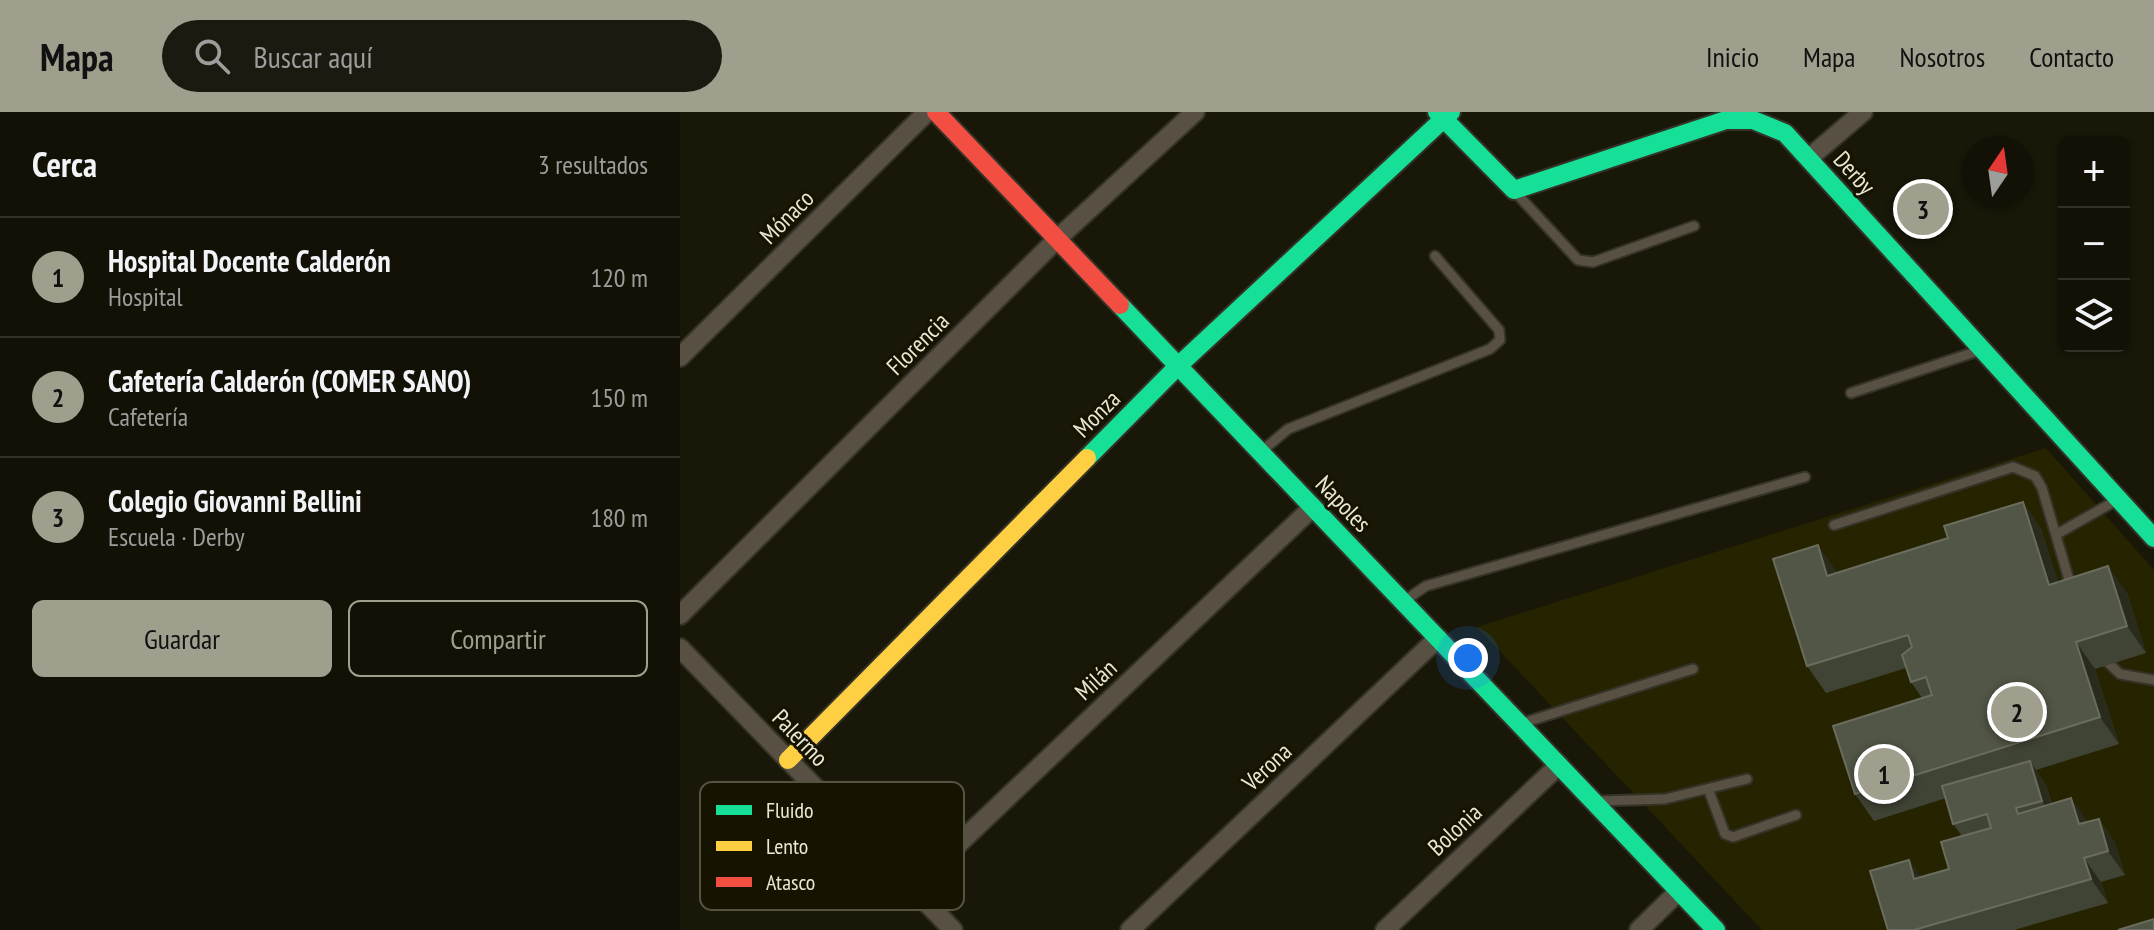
<!DOCTYPE html>
<html lang="es">
<meta charset="utf-8">
<style>
body{margin:0;font-family:"PT Sans Narrow",sans-serif;background:#1c1a10;color:#f1f3f6}
.controls{position:absolute;right:24px;top:24px;display:grid;overflow:hidden;border-radius:12px;box-shadow:0 2px 6px #0004}
.controls button{width:72px;height:72px;display:grid;place-items:center;padding:0;border:0;border-bottom:2px solid #323128;background:#131106;color:#f1f3f6;font:40px sans-serif}
.compass{position:absolute;left:1282px;top:24px;width:72px;height:72px;border-radius:50%;background:#131106;box-shadow:0 2px 6px #0004;rotate:13deg}
.you{position:absolute;left:788px;top:546px;width:28px;height:28px;margin:-20px;border:6px solid #fff;border-radius:50%;background:#1a73e8;box-shadow:0 0 0 12px #1a73e833}
.badge{display:grid;place-items:center;width:52px;height:52px;border-radius:50%;background:#a09f8e;color:#111;font-size:26px;font-weight:700}
.pin{position:absolute;translate:-50% -50%;border:4px solid #fff;box-shadow:0 2px 8px #0006}
.list{margin:0;padding:0;list-style:none}
h2{display:flex;justify-content:space-between;align-items:center;height:104px;margin:0;padding:0 32px;font-size:34px}
h2 small{font-size:26px;font-weight:400;color:#9d9d9b}
.list li{display:grid;grid-template-columns:52px 1fr auto;gap:24px;align-items:center;box-sizing:border-box;height:120px;padding:0 32px;border-top:2px solid #323128}
.list b{display:block;font-size:30px;white-space:nowrap}
.list p{margin:0;font-size:26px;white-space:nowrap;color:#9d9d9b}
.list em{font-size:26px;font-style:normal;color:#9d9d9b}
.actions{display:flex;gap:16px;padding:24px 32px}
.actions a{flex:1;padding:18px 0;border:2px solid #a09f8e;border-radius:12px;text-align:center;font-size:28px;color:#a09f8e}
.actions .main{background:#a09f8e;color:#111}
.icon{flex:none;width:44px;height:44px;fill:none;stroke:currentColor;stroke-width:2;stroke-linecap:round;stroke-linejoin:round}
.map{position:relative;flex:none;width:1474px;height:818px;overflow:hidden}
header{display:flex;align-items:center;gap:48px;box-sizing:border-box;height:112px;padding:0 40px;background:#a09f8e;color:#111}
header strong{font-size:38px}
nav{display:flex;gap:44px;margin-inline-start:auto;font-size:28px}
.search{width:560px;height:72px;background:#1c1a10;display:flex;align-items:center;gap:20px;box-sizing:border-box;padding:0 28px;border-radius:44px;color:#9d9d9b;font-size:30px}
main{display:flex}
aside{flex:1;background:#131106}
.map>svg:first-child{display:block}
.built{fill:#262301}
.lines{fill:none;stroke-linecap:round;stroke-linejoin:round}
.lane-casing{stroke:#343327;stroke-width:13}
.street-casing{stroke:#343327;stroke-width:22}
.fast-casing{stroke:#343327;stroke-width:22}
.slow-casing{stroke:#343327;stroke-width:22}
.jam-casing{stroke:#343327;stroke-width:22}
.lane{stroke:#585042;stroke-width:9}
.street{stroke:#585042;stroke-width:18}
.fast{stroke:#16e098;stroke-width:18}
.slow{stroke:#ffcf43;stroke-width:18}
.jam{stroke:#f24e42;stroke-width:18}
.wall{fill:#404435}
.shaded-wall{fill:#292b1c}
.building{fill:#525646;stroke:#6a6d5d;stroke-width:2}
.labels{text-anchor:middle;stroke-width:6;stroke-linejoin:round;paint-order:stroke}
.street-label{font-size:24px;fill:#e9e8d6;stroke:#161400}
.key{fill:#161400;stroke:#555440;stroke-width:2}
.key-label{font-size:22px;fill:#e9e8d6}
</style>
<header>
<strong>Mapa</strong>
<div class="search"><svg class="icon" aria-label="search" viewBox="0 0 24 24"><circle cx="10" cy="10" r="6"/><path d="M15 15l6 6"/></svg>Buscar aquí</div>
<nav><a>Inicio</a><a>Mapa</a><a>Nosotros</a><a>Contacto</a></nav>
</header>
<main>
<aside>
<h2>Cerca<small>3 resultados</small></h2>
<ul class="list">
<li><span class="badge">1</span><div><b>Hospital Docente Calderón</b><p>Hospital</p></div><em>120 m</em></li>
<li><span class="badge">2</span><div><b>Cafetería Calderón (COMER SANO)</b><p>Cafetería</p></div><em>150 m</em></li>
<li><span class="badge">3</span><div><b>Colegio Giovanni Bellini</b><p>Escuela · Derby</p></div><em>180 m</em></li>
</ul>
<div class="actions"><a class="main">Guardar</a><a>Compartir</a></div>
</aside>
<div class="map">
<svg width="1474" height="818" viewBox="0 0 1474 818">
<rect width="100%" height="100%" fill="#191708"/>
<polygon class="built" points="1366,336 1474,458 1474,808 1441,818 1082,818 797,515"/>
<g class="lines">
<defs>
<g id="lane">
<polyline points="836,81 898,148 913,150 1014,114"/>
<polyline points="1171,281 1301,238"/>
<polyline points="583,338 608,317 810,237 820,228 819,218 755,144"/>
<polyline points="1154,413 1333,355 1355,364 1362,376 1392,478"/>
<polyline points="1377,422 1437,388"/>
<polyline points="724,489 746,474 1125,365"/>
<polyline points="1422,545 1440,562 1474,568"/>
<polyline points="843,611 1013,557"/>
<polyline points="1029,679 1045,722 1053,725 1116,703"/>
<polyline points="920,689 985,687 1067,667"/>
</g>
<g id="street">
<polyline points="1129,46 1183,0"/>
<polyline points="0,245 247,0"/>
<polyline points="0,503 377,127 515,0"/>
<polyline points="0,536 273,818"/>
<polyline points="232,776 633,395"/>
<polyline points="450,818 758,526"/>
<polyline points="705,818 879,653"/>
<polyline points="959,818 999,779"/>
</g>
<g id="fast">
<polyline points="757,0 834,78 1046,8 1073,8 1105,21 1474,426"/>
<polyline points="440,193 1036,818"/>
<polyline points="407,346 498,254 771,0"/>
</g>
<polyline id="slow" points="108,648 407,346"/>
<polyline id="jam" points="256,0 440,193"/>
</defs>
<use href="#lane" class="lane-casing"/>
<use href="#street" class="street-casing"/>
<use href="#fast" class="fast-casing"/>
<use href="#slow" class="slow-casing"/>
<use href="#jam" class="jam-casing"/>
<use href="#lane" class="lane"/>
<use href="#street" class="street"/>
<use href="#fast" class="fast"/>
<use href="#slow" class="slow"/>
<use href="#jam" class="jam"/>
</g>
<polygon class="wall" points="1343,390 1361,417 1378,470 1447,481 1466,541 1415,557 1439,632 1356,658 1366,673 1372,692 1408,710 1419,707 1435,731 1445,763 1421,770 1428,791 1334,818 1208,818 1241,765 1269,757 1282,724 1273,712 1266,686 1194,709 1175,682 1242,586 1231,570 1226,556 1146,581 1127,554 1156,459 1157,461 1268,426"/>
<g class="shaded-wall">
<polygon points="1343,390 1361,417 1388,499 1369,473"/>
<polygon points="1138,433 1156,459 1166,491 1147,464"/>
<polygon points="1428,454 1447,481 1466,541 1447,514"/>
<polygon points="1396,530 1415,557 1439,632 1420,605"/>
<polygon points="1350,649 1366,673 1378,713 1362,689"/>
<polygon points="1391,686 1408,710 1399,712"/>
<polygon points="1419,707 1435,731 1445,763 1428,739"/>
<polygon points="1404,746 1421,770 1428,791 1411,767"/>
<polygon points="1229,748 1246,772 1234,767"/>
</g>
<g class="building">
<polygon points="1343,390 1369,473 1428,454 1447,514 1396,530 1420,605 1175,682 1153,614 1252,583 1246,565 1231,570 1222,543 1232,535 1228,523 1127,554 1093,447 1138,433 1147,464 1268,426 1264,414"/>
<polygon points="1350,649 1362,689 1336,696 1338,702 1391,686 1399,712 1419,707 1428,739 1404,746 1411,767 1234,818 1208,818 1190,759 1229,748 1234,767 1269,757 1261,730 1311,716 1307,702 1273,712 1262,674"/>
<polygon points="1474,807 1474,818 1438,818"/>
</g>
<g class="labels">
<g class="street-label">
<text transform="translate(1174 61) rotate(48)" y="8">Derby</text>
<text transform="translate(107 105) rotate(-45)" y="8">Mónaco</text>
<text transform="translate(238 232) rotate(-45)" y="8">Florencia</text>
<text transform="translate(417 302) rotate(-45)" y="8">Monza</text>
<text transform="translate(663 392) rotate(46)" y="8">Napoles</text>
<text transform="translate(416 568) rotate(-43)" y="8">Milán</text>
<text transform="translate(120 626) rotate(46)" y="8">Palermo</text>
<text transform="translate(587 655) rotate(-43)" y="8">Verona</text>
<text transform="translate(775 718) rotate(-43)" y="8">Bolonia</text>
</g>
</g>
<rect x="20" y="670" width="264" height="128" rx="12" class="key"/>
<rect x="36" y="693" width="36" height="10" fill="#16e098"/>
<rect x="36" y="729" width="36" height="10" fill="#ffcf43"/>
<rect x="36" y="765" width="36" height="10" fill="#f24e42"/>
<g class="key-label">
<text x="86" y="706">Fluido</text>
<text x="86" y="742">Lento</text>
<text x="86" y="778">Atasco</text>
</g>
</svg>
<div class="controls">
<button>+</button>
<button>−</button>
<button><svg class="icon" aria-label="layers" viewBox="0 0 24 24"><path d="M12 4l9 5-9 5-9-5zM3 14l9 5 9-5"/></svg></button>
</div>
<svg class="compass" viewBox="-18 -18 36 36"><path d="M0-13l5 13h-10z" fill="#e53935"/><path d="M0 13l5-13h-10z" fill="#9d9d9b"/></svg>
<div class="you"></div>
<div class="pin badge" style="left:1204px;top:662px">1</div>
<div class="pin badge" style="left:1337px;top:600px">2</div>
<div class="pin badge" style="left:1243px;top:97px">3</div>
</div>
</main>
